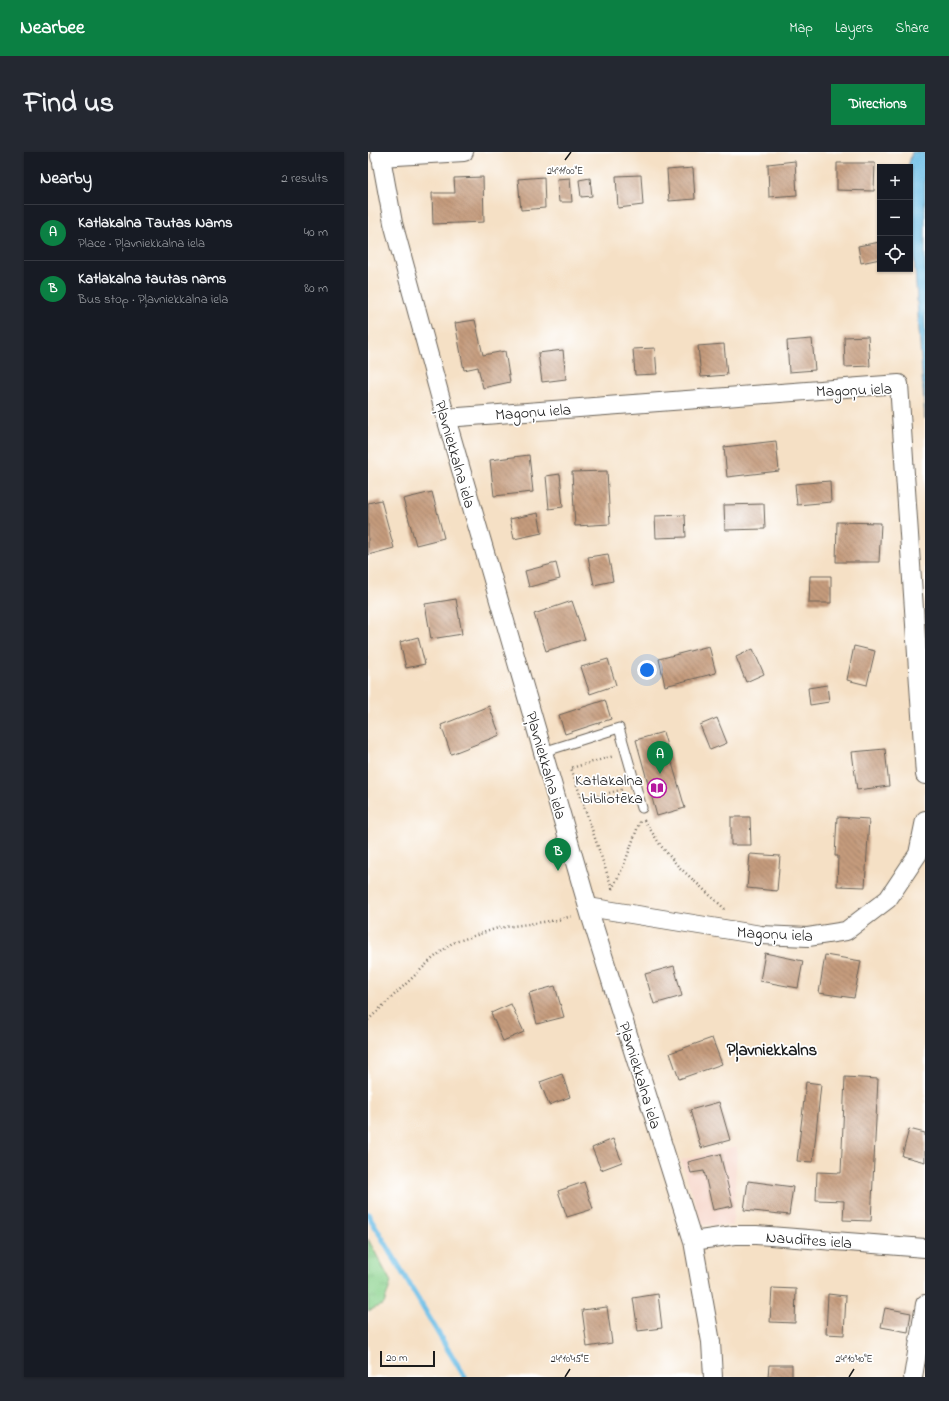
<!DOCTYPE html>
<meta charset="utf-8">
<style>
body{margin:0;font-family:"Indie Flower",sans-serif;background:#242831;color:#f1f3f6}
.controls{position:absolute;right:12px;top:12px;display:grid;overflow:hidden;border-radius:0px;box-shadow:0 1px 3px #0004}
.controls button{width:36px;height:36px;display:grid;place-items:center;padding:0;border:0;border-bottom:1px solid #363941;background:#171b24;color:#f1f3f6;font:20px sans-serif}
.scale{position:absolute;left:12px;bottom:10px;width:55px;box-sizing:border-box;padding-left:4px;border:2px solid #1c1c1c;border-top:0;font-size:11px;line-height:14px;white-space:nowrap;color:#1c1c1c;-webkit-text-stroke:3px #fff;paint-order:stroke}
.you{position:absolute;left:279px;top:518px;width:14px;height:14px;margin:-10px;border:3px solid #fff;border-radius:50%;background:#1a73e8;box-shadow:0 0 0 6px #1a73e833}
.badge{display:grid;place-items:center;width:26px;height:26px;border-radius:50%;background:#0b8043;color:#fff;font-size:13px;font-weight:700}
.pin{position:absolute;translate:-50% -33px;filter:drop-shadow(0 1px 2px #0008)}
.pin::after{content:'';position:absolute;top:21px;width:14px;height:12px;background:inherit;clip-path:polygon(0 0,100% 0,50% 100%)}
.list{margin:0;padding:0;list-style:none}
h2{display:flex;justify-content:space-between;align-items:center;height:52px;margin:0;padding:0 16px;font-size:17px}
h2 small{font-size:13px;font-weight:400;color:#9ea1a6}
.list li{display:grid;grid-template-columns:26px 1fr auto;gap:12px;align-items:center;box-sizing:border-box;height:56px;padding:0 16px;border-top:1px solid #363941}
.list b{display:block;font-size:15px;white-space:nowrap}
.list p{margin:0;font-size:13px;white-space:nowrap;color:#9ea1a6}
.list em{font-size:13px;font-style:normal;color:#9ea1a6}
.icon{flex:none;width:22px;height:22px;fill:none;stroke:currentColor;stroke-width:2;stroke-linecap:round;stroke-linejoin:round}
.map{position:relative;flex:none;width:557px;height:1225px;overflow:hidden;border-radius:0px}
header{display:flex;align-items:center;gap:24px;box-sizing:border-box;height:56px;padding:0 20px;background:#0b8043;color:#fff}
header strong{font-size:19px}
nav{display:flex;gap:22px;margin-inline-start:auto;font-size:14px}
.intro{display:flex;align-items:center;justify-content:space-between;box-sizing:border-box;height:96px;padding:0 24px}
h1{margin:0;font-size:28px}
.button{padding:10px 18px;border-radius:0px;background:#0b8043;color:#fff;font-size:14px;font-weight:700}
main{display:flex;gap:24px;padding:0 24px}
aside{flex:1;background:#171b24;border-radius:0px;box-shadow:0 1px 3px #0004}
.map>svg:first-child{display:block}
.built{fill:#f6d2c4}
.grass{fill:url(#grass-tufts);stroke:#547855}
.water{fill:#6abde6;stroke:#436c81}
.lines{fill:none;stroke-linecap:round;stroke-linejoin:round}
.stream{stroke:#6abde6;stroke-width:5.5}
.building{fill:url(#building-back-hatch)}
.lane-casing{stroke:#686157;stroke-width:11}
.street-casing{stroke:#686157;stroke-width:20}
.path{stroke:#686157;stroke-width:2.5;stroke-dasharray:1 3;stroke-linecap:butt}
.lane{stroke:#fff;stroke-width:9}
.street{stroke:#fff;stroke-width:18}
.ticks{fill:none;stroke:#1c1c1c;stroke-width:1.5}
.labels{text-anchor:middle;stroke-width:3.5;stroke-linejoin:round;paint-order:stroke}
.street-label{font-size:16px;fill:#1c1c1c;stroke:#fff}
.poi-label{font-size:16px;fill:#1c1c1c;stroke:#fff;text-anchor:end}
.neighbourhood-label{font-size:17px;font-weight:bold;fill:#1c1c1c;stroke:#fff}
.ticks-label{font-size:10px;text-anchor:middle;fill:#1c1c1c;stroke:#fff;stroke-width:3.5;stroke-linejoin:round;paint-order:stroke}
</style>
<header>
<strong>Nearbee</strong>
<nav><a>Map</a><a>Layers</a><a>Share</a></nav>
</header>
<div class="intro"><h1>Find us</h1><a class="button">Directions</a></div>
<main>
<aside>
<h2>Nearby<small>2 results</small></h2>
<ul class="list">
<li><span class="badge">A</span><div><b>Katlakalna Tautas Nams</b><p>Place · Pļavniekkalna iela</p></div><em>40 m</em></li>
<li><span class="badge">B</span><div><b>Katlakalna tautas nams</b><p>Bus stop · Pļavniekkalna iela</p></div><em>80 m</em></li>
</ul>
</aside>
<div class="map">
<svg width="557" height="1225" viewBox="0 0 557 1225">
<defs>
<pattern id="grass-tufts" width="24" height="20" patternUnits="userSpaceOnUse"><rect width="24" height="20" fill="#8bd38e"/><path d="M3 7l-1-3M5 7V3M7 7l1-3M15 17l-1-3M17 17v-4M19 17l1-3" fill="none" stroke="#77b57a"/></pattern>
<pattern id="building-back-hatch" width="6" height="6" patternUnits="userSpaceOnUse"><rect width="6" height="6" fill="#c59b7d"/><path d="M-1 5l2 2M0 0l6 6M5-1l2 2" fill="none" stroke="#9f7e66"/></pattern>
</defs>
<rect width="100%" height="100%" fill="#fff"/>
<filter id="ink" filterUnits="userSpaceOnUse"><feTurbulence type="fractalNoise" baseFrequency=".025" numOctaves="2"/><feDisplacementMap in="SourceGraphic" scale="8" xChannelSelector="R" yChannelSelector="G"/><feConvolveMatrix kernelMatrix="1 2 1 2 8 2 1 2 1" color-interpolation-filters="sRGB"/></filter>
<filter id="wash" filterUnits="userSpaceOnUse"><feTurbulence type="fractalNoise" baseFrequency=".012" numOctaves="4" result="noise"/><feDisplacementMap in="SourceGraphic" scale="16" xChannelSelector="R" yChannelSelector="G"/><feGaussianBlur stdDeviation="0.9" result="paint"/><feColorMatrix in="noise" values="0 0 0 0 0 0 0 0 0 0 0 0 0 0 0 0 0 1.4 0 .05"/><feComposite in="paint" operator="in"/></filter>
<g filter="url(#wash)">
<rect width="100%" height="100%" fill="#f5e0c5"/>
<polygon class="built" points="369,994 365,1074 334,1073 313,1008"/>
<polygon class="grass" points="0,1087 23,1130 16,1152 0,1159"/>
<polygon class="water" points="544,0 556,0 557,3 557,267 542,44 542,15 540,15"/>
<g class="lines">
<polyline class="stream" points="0,1062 79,1196 97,1225"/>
</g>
<g id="blocks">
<g class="building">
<polygon points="427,9 429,43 401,45 400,12"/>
<polygon points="469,11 507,11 506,39 469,38"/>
<polygon points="325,16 327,47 301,49 299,18"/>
<polygon points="273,23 275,53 250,56 248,24"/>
<polygon points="115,25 116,70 65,72 64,41 87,41 86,26"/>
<polygon points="176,25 177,56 153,58 150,27"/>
<polygon points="202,26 204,50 191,50 189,27"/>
<polygon points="222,26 224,44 213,45 211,28"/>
<polygon points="512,90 512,107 493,111 490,94"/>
<polygon points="107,168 115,203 137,199 142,230 115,236 110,215 96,218 87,171"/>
<polygon points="500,184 502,214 477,215 476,185"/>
<polygon points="444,187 447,218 421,220 419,189"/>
<polygon points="356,192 359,223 333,225 330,194"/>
<polygon points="287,196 289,222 267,223 265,197"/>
<polygon points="195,198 198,227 174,230 170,201"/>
<polygon points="408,289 411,319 359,325 356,295"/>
<polygon points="161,303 165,340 126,344 122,308"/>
<polygon points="239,319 242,372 207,374 204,320"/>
<polygon points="192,322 195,355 181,357 178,324"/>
<polygon points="462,329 463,350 429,353 427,332"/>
<polygon points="64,340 76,386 48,393 35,347"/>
<polygon points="13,348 26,396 0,403 0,351"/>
<polygon points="396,352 397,377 357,378 356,353"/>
<polygon points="170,361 174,381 146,387 142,367"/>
<polygon points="317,363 318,385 288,386 287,364"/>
<polygon points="469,370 513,371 511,410 468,410"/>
<polygon points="240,402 245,429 226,433 220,405"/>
<polygon points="188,411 192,427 161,435 157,419"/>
<polygon points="442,424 463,424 463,451 441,451"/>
<polygon points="88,447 94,482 63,487 57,452"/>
<polygon points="204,449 217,487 178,499 166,462"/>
<polygon points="50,485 57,512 38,516 32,490"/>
<polygon points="341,494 348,521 297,534 291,507"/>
<polygon points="486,494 507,499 499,533 479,528"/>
<polygon points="385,497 396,522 378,530 368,505"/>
<polygon points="240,507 248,533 222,542 213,515"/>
<polygon points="459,533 461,550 442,553 440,536"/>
<polygon points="237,548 243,567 197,582 191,563"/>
<polygon points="121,554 132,583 83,602 73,573"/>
<polygon points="349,566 359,591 342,598 332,573"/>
<polygon points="295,580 317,656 289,664 268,588"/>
<polygon points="517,597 521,634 489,638 484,600"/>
<polygon points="363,665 382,665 383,693 363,693"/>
<polygon points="469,665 501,667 497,735 469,734 470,704 467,704"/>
<polygon points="382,702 412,704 409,739 379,736"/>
<polygon points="397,801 435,809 430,836 392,829"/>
<polygon points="457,803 493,809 486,846 451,841"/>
<polygon points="306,814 314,844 286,852 277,822"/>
<polygon points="187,834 196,865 169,872 161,841"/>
<polygon points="143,852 156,880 135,889 123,861"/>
<polygon points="344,886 354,912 311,927 302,901"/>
<polygon points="194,922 202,945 181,953 172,930"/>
<polygon points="477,925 510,927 503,1069 475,1068 476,1049 448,1048 449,1020 473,1021"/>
<polygon points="438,930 453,932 445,1010 429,1009"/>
<polygon points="351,950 362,988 333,996 322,958"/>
<polygon points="541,977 557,981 557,1010 534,1004"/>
<polygon points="245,987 254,1010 233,1018 224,996"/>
<polygon points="352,1002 365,1054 345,1058 336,1019 323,1021 320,1010"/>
<polygon points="380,1029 425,1035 421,1063 376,1058"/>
<polygon points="216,1030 225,1057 199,1065 190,1039"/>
<polygon points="404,1136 428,1137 427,1171 402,1170"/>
<polygon points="290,1142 294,1176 270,1179 265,1146"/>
<polygon points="460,1142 478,1144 476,1183 458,1182"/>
<polygon points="239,1155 244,1191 219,1195 214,1158"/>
<polygon points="517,1156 543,1161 540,1180 513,1175"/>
<polygon points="401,1213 424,1213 424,1225 400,1225"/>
</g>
</g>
</g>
<g filter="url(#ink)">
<use href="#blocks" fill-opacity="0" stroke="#686157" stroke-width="1"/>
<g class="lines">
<defs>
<polyline id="lane" points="175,600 251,576 274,656"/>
<g id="street">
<polyline points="12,0 25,71 78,266 222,762 325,1089 343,1190 345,1225"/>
<polyline points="12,5 96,0"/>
<polyline points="78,266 531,232 557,623"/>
<polyline points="220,755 393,783 440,785 478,779 520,747 550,702 557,668"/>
<polyline points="325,1089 366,1083 388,1083 557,1096"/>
<polyline points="545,1225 557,1152"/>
</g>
</defs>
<use href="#lane" class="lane-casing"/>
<use href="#street" class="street-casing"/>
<g class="path">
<polyline points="214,648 256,637"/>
<polyline points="276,668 293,694 310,714 358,758"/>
<polyline points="244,736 203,616 246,604"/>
<polyline points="244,737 256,713 272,669"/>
<polyline points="0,868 63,808 84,791 130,776 190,768 204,764"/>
</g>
<use href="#lane" class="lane"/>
<use href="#street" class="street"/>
</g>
</g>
<path class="ticks" d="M 197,8 L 203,0M 197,1225 L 202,1217M 481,1225 L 486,1217"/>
<defs>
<symbol id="library-ring" viewBox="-11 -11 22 22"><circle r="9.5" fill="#fff" stroke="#b5179e" stroke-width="1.5"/><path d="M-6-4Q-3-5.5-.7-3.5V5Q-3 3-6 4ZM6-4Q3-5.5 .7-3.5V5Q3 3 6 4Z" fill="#b5179e"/></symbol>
</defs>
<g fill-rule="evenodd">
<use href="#library-ring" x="278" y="625" width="22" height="22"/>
</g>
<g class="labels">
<g class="street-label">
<text transform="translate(486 237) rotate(-2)" y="6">Magoņu iela</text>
<text transform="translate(165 259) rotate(-4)" y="6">Magoņu iela</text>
<text transform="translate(88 302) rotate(74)" y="6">Pļavniekkalna iela</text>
<text transform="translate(179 613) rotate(74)" y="6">Pļavniekkalna iela</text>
<text transform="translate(407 781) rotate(3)" y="6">Magoņu iela</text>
<text transform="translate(273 923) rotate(73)" y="6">Pļavniekkalna iela</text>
<text transform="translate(441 1087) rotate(4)" y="6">Naudītes iela</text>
</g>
<g class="poi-label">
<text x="275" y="633">Katlakalna<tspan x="275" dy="18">bibliotēka</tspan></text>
</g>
<g class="neighbourhood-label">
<text x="404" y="903">Pļavniekkalns</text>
</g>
</g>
<g class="ticks-label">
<text x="197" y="22">24°11'00"E</text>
<text x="202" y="1210">24°10'45"E</text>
<text x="486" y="1210">24°10'40"E</text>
</g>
</svg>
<div class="controls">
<button>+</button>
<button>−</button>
<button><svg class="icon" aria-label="locate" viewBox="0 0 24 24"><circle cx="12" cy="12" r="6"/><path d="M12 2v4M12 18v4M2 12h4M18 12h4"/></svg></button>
</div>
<div class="scale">20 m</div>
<div class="you"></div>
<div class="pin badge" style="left:292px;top:622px">A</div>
<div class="pin badge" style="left:190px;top:719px">B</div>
</div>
</main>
